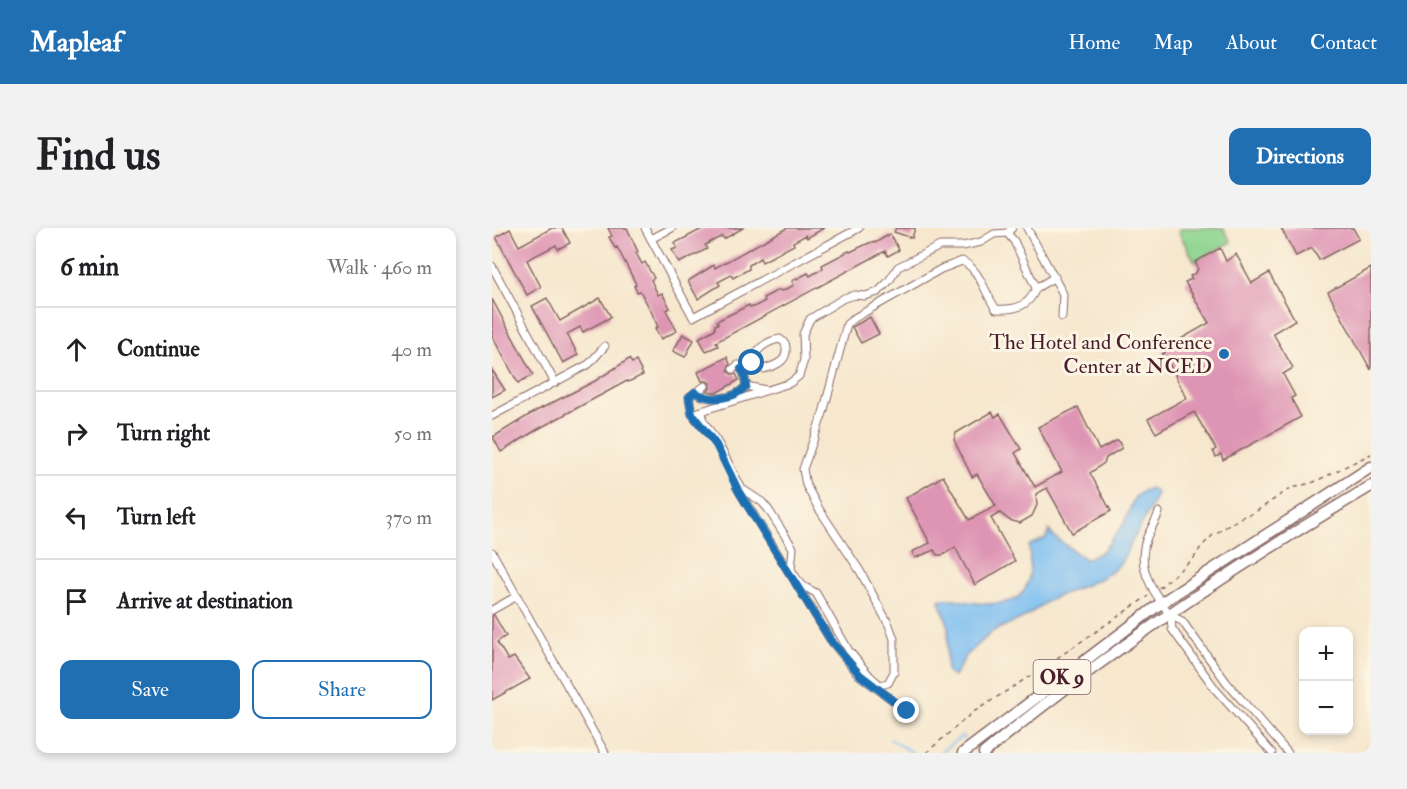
<!DOCTYPE html>
<meta charset="utf-8">
<style>
body{margin:0;font-family:"IM FELL Double Pica",serif;background:#f2f2f2;color:#202124}
.controls{position:absolute;right:18px;bottom:18px;display:grid;overflow:hidden;border-radius:12px;box-shadow:0 3px 9px #0003}
.controls button{width:54px;height:54px;display:grid;place-items:center;padding:0;border:0;border-bottom:2px solid #e0e0e0;background:#fff;color:#202124;font:30px sans-serif}
.stop{position:absolute;width:18px;height:18px;margin:-14px;border:4px solid #1f6fb2;border-radius:50%;background:#fff}
.stop.end{background:#1f6fb2;border-color:#fff;box-shadow:0 2px 6px #0008}
.list{margin:0;padding:0;list-style:none}
h2{display:flex;justify-content:space-between;align-items:center;height:78px;margin:0;padding:0 24px;font-size:26px}
h2 small{font-size:20px;font-weight:400;color:#757577}
.list li{display:grid;grid-template-columns:39px 1fr auto;gap:18px;align-items:center;box-sizing:border-box;height:84px;padding:0 24px;border-top:2px solid #e0e0e0}
.list b{display:block;font-size:22px;white-space:nowrap}
.list em{font-size:20px;font-style:normal;color:#757577}
.actions{display:flex;gap:12px;padding:18px 24px}
.actions a{flex:1;padding:14px 0;border:2px solid #1f6fb2;border-radius:12px;text-align:center;font-size:21px;color:#1f6fb2}
.actions .main{background:#1f6fb2;color:#fff}
.icon{flex:none;width:33px;height:33px;fill:none;stroke:currentColor;stroke-width:2;stroke-linecap:round;stroke-linejoin:round}
.map{position:relative;flex:none;width:879px;height:525px;overflow:hidden;border-radius:12px}
header{display:flex;align-items:center;gap:36px;box-sizing:border-box;height:84px;padding:0 30px;background:#1f6fb2;color:#fff}
header strong{font-size:28px}
nav{display:flex;gap:33px;margin-inline-start:auto;font-size:21px}
.intro{display:flex;align-items:center;justify-content:space-between;box-sizing:border-box;height:144px;padding:0 36px}
h1{margin:0;font-size:42px}
.button{padding:15px 27px;border-radius:12px;background:#1f6fb2;color:#fff;font-size:21px;font-weight:700}
main{display:flex;gap:36px;padding:0 36px}
aside{flex:1;background:#fff;border-radius:12px;box-shadow:0 3px 9px #0003}
.map>svg:first-child{display:block}
.green{fill:#8ed590;stroke:#6c7a5e;stroke-width:1.5}
.water{fill:#7cbef1;stroke:#636e8e;stroke-width:1.5}
.lines{fill:none;stroke-linecap:round;stroke-linejoin:round}
.stream{stroke:#7cbef1;stroke-width:2}
.building{fill:#de95b4}
.minor-casing{stroke:#866564;stroke-width:9}
.highway-casing{stroke:#866564;stroke-width:13}
.path{stroke:#866564;stroke-width:1.5;stroke-dasharray:4.5 4.5;stroke-linecap:butt}
.minor{stroke:#fff;stroke-width:7}
.highway{stroke:#fff;stroke-width:10}
.route{stroke:#1f6fb2;stroke-width:8}
.poi-dot{fill:#1f6fb2;stroke:#fcf5e5;stroke-width:2}
.labels{text-anchor:middle;stroke-width:6;stroke-linejoin:round;paint-order:stroke}
.shield{fill:#fcf5e5;stroke:#7f5f63;stroke-width:1.5}
.shield-label{font-size:20px;font-weight:bold;fill:#4a1f2b}
.poi-label{font-size:21px;fill:#4a1f2b;stroke:#fcf5e5;text-anchor:end}
</style>
<header>
<strong>Mapleaf</strong>
<nav><a>Home</a><a>Map</a><a>About</a><a>Contact</a></nav>
</header>
<div class="intro"><h1>Find us</h1><a class="button">Directions</a></div>
<main>
<aside>
<h2>6 min<small>Walk · 460 m</small></h2>
<ul class="list">
<li><svg class="icon" aria-label="ahead" viewBox="0 0 24 24"><path d="M12 20V5M6 11l6-6 6 6"/></svg><div><b>Continue</b></div><em>40 m</em></li>
<li><svg class="icon" aria-label="right" viewBox="0 0 24 24"><path d="M7 20v-9h11M14 6l5 5-5 5"/></svg><div><b>Turn right</b></div><em>50 m</em></li>
<li><svg class="icon" aria-label="left" viewBox="0 0 24 24"><path d="M17 20v-9H6M10 6l-5 5 5 5"/></svg><div><b>Turn left</b></div><em>370 m</em></li>
<li><svg class="icon" aria-label="arrive" viewBox="0 0 24 24"><path d="M6 21V4h12l-3 4 3 4H6"/></svg><div><b>Arrive at destination</b></div></li>
</ul>
<div class="actions"><a class="main">Save</a><a>Share</a></div>
</aside>
<div class="map">
<svg width="879" height="525" viewBox="0 0 879 525">
<rect width="100%" height="100%" fill="#fcf5e5"/>
<filter id="ink" filterUnits="userSpaceOnUse"><feTurbulence type="fractalNoise" baseFrequency=".0167" numOctaves="2"/><feDisplacementMap in="SourceGraphic" scale="12" xChannelSelector="R" yChannelSelector="G"/><feConvolveMatrix kernelMatrix="1 2 1 2 8 2 1 2 1" color-interpolation-filters="sRGB"/></filter>
<filter id="wash" filterUnits="userSpaceOnUse"><feTurbulence type="fractalNoise" baseFrequency=".008" numOctaves="4" result="noise"/><feDisplacementMap in="SourceGraphic" scale="24" xChannelSelector="R" yChannelSelector="G"/><feGaussianBlur stdDeviation="1.35" result="paint"/><feColorMatrix in="noise" values="0 0 0 0 0 0 0 0 0 0 0 0 0 0 0 0 0 1.4 0 .05"/><feComposite in="paint" operator="in"/></filter>
<g filter="url(#wash)">
<rect width="100%" height="100%" fill="#f6e7cd"/>
<polygon class="green" points="691,0 731,0 739,14 703,34 686,3"/>
<path class="water" d="M 659,260 L 665,265 L 662,273 L 628,336 L 618,345 L 603,353 L 557,372 L 533,389 L 501,403 L 474,428 L 462,449 L 455,444 C 453,429 457,415 456,400 C 456,390 449,382 447,372 C 463,368 469,374 484,375 C 531,380 542,363 537,318 L 554,310 L 557,302 L 560,307 L 593,331 L 608,325 L 615,318 L 631,297 L 643,269 L 651,263 Z"/>
<g class="lines">
<g class="stream">
<polyline points="398,511 421,525"/>
<polyline points="447,525 470,508 473,511"/>
</g>
</g>
<g id="blocks">
<g class="building">
<polygon points="60,0 70,0 78,15 66,21 64,17 35,32 49,59 35,67 4,9 18,1 27,18"/>
<polygon points="116,0 135,0 146,24 144,25 150,36 153,34 162,50 159,52 166,67 170,65 178,80 174,82 185,103 169,111 163,100 166,99 159,83 148,63 145,64 142,58 144,56 125,19 123,20 117,9 120,8"/>
<polygon points="212,0 251,0 232,11 230,8 213,17 215,21 187,35 180,22 185,20 183,15"/>
<polygon points="295,0 332,0 315,10 314,7 301,14 302,17 270,34 268,30 257,37 257,41 241,50 239,47 226,54 228,57 206,71 196,53 222,37 223,40"/>
<polygon points="404,0 423,0 420,10 402,4"/>
<polygon points="789,0 861,0 867,11 827,32 820,20 804,28"/>
<polygon points="398,6 407,22 396,28 393,23 224,114 226,118 214,123 207,110 223,101 223,97 226,96 225,93 257,77 258,79 262,79 273,73 271,70 286,62 291,63 302,57 300,53 316,45 318,48 328,42 331,40 330,37 357,23 358,24 377,15 382,14 383,15"/>
<polygon points="728,20 734,33 744,26 760,55 777,45 803,92 781,105 801,140 791,146 803,168 799,170 809,189 731,232 729,226 724,229 721,223 724,221 702,184 664,205 656,191 695,170 675,132 672,133 670,130 670,126 673,125 671,121 717,95 693,54 700,51 698,48 704,45 706,40 703,34"/>
<polygon points="879,40 879,142 836,64"/>
<polygon points="55,70 68,93 108,70 119,89 91,104 88,99 75,106 86,127 71,135 40,78"/>
<polygon points="0,71 41,147 26,155 0,108"/>
<polygon points="378,89 387,106 369,115 360,99"/>
<polygon points="191,106 202,112 193,129 181,123"/>
<polygon points="235,129 238,136 236,140 236,144 240,146 244,146 247,152 224,165 216,163 218,160 218,155 215,153 210,153 206,144"/>
<polygon points="137,131 140,135 144,133 151,147 136,154 135,153 46,201 9,224 1,209 42,184 103,153"/>
<polygon points="0,142 13,162 0,169"/>
<polygon points="586,179 607,222 626,212 630,220 614,230 612,235 598,245 619,283 580,305 555,260 544,266 545,277 540,288 528,295 517,292 508,285 499,290 523,333 483,357 463,319 451,327 445,327 442,322 423,330 420,324 438,315 414,270 451,248 477,292 504,278 485,246 480,249 462,212 464,205 500,184 503,189 508,186 529,221 523,225 543,259 570,244 546,199"/>
<polygon points="2,387 14,408 5,414 16,432 22,429 38,451 0,472 0,388"/>
</g>
</g>
</g>
<g filter="url(#ink)">
<use href="#blocks" fill-opacity="0" stroke="#866564" stroke-width="1.5"/>
<g class="lines">
<defs>
<g id="minor">
<polyline points="153,0 201,89 367,0"/>
<polyline points="535,0 571,66 570,89"/>
<polyline points="515,5 522,13 544,60 563,49"/>
<polyline points="159,11 180,0"/>
<polyline points="0,38 63,155"/>
<path d="M 249,141 L 260,135 L 272,141 C 286,137 298,132 293,115 L 288,111 C 274,113 263,122 260,135"/>
<polyline points="254,158 274,162"/>
<path d="M 203,164 C 218,174 242,172 254,158 L 252,145 L 246,137 L 241,141"/>
<path d="M 211,183 L 210,191 L 227,217 L 250,261 L 270,274 L 276,281 L 301,320 L 299,341 L 303,348 L 311,358 L 324,365 L 357,423 L 377,447 L 388,457 L 396,455 L 402,444 L 402,411 L 397,397 L 368,343 L 327,281 L 314,257 L 311,241 L 331,185 L 355,96 L 364,89 L 449,41 L 470,33 C 488,41 493,66 504,81 C 523,82 537,79 544,60"/>
<polyline points="200,186 298,155 307,148 312,132 311,106 318,91 352,70 363,67 373,68 386,64 397,53 406,39 448,18 471,18 489,14 502,6 515,5 520,0"/>
<polyline points="0,188 97,136 113,118"/>
<polyline points="211,199 200,186 197,169 213,158"/>
<polyline points="244,258 298,346"/>
<path d="M 667,284 C 664,293 659,300 655,309 C 646,332 654,352 667,371 C 674,382 678,388 690,393 L 735,455 L 796,525"/>
<polyline points="0,324 113,525"/>
<polyline points="304,355 339,413 367,447 415,483"/>
<polyline points="0,382 25,368"/>
<polyline points="679,389 680,401 724,462 780,525"/>
</g>
<g id="highway">
<polyline points="471,525 669,375 879,239"/>
<path d="M 492,525 C 613,425 744,338 879,258"/>
</g>
</defs>
<use href="#minor" class="minor-casing"/>
<use href="#highway" class="highway-casing"/>
<g class="path">
<polyline points="667,360 702,330 709,319 721,307 750,289 762,285 797,261 822,254 879,226"/>
<polyline points="434,525 480,485 549,441 656,368"/>
</g>
<use href="#minor" class="minor"/>
<use href="#highway" class="highway"/>
</g>
</g>
<g class="lines" filter="url(#ink)">
<path class="route" d="M 260,135 L 249,141 L 252,145 L 254,158 C 242,172 218,174 203,164 L 197,169 L 200,186 L 224,217 L 247,264 L 339,413 L 368,447 L 415,483"/>
</g>
<circle class="poi-dot" cx="732" cy="126" r="6"/>
<g class="labels">
<rect class="shield" x="541.5" y="432" width="57" height="34" rx="4.5"/>
<g class="shield-label">
<text x="570" y="456">OK 9</text>
</g>
<g class="poi-label">
<text x="720" y="121">The Hotel and Conference<tspan x="720" dy="24">Center at NCED</tspan></text>
</g>
</g>
</svg>
<div class="controls">
<button>+</button>
<button>−</button>
</div>
<div class="stop" style="left:260px;top:135px"></div>
<div class="stop end" style="left:415px;top:483px"></div>
</div>
</main>
